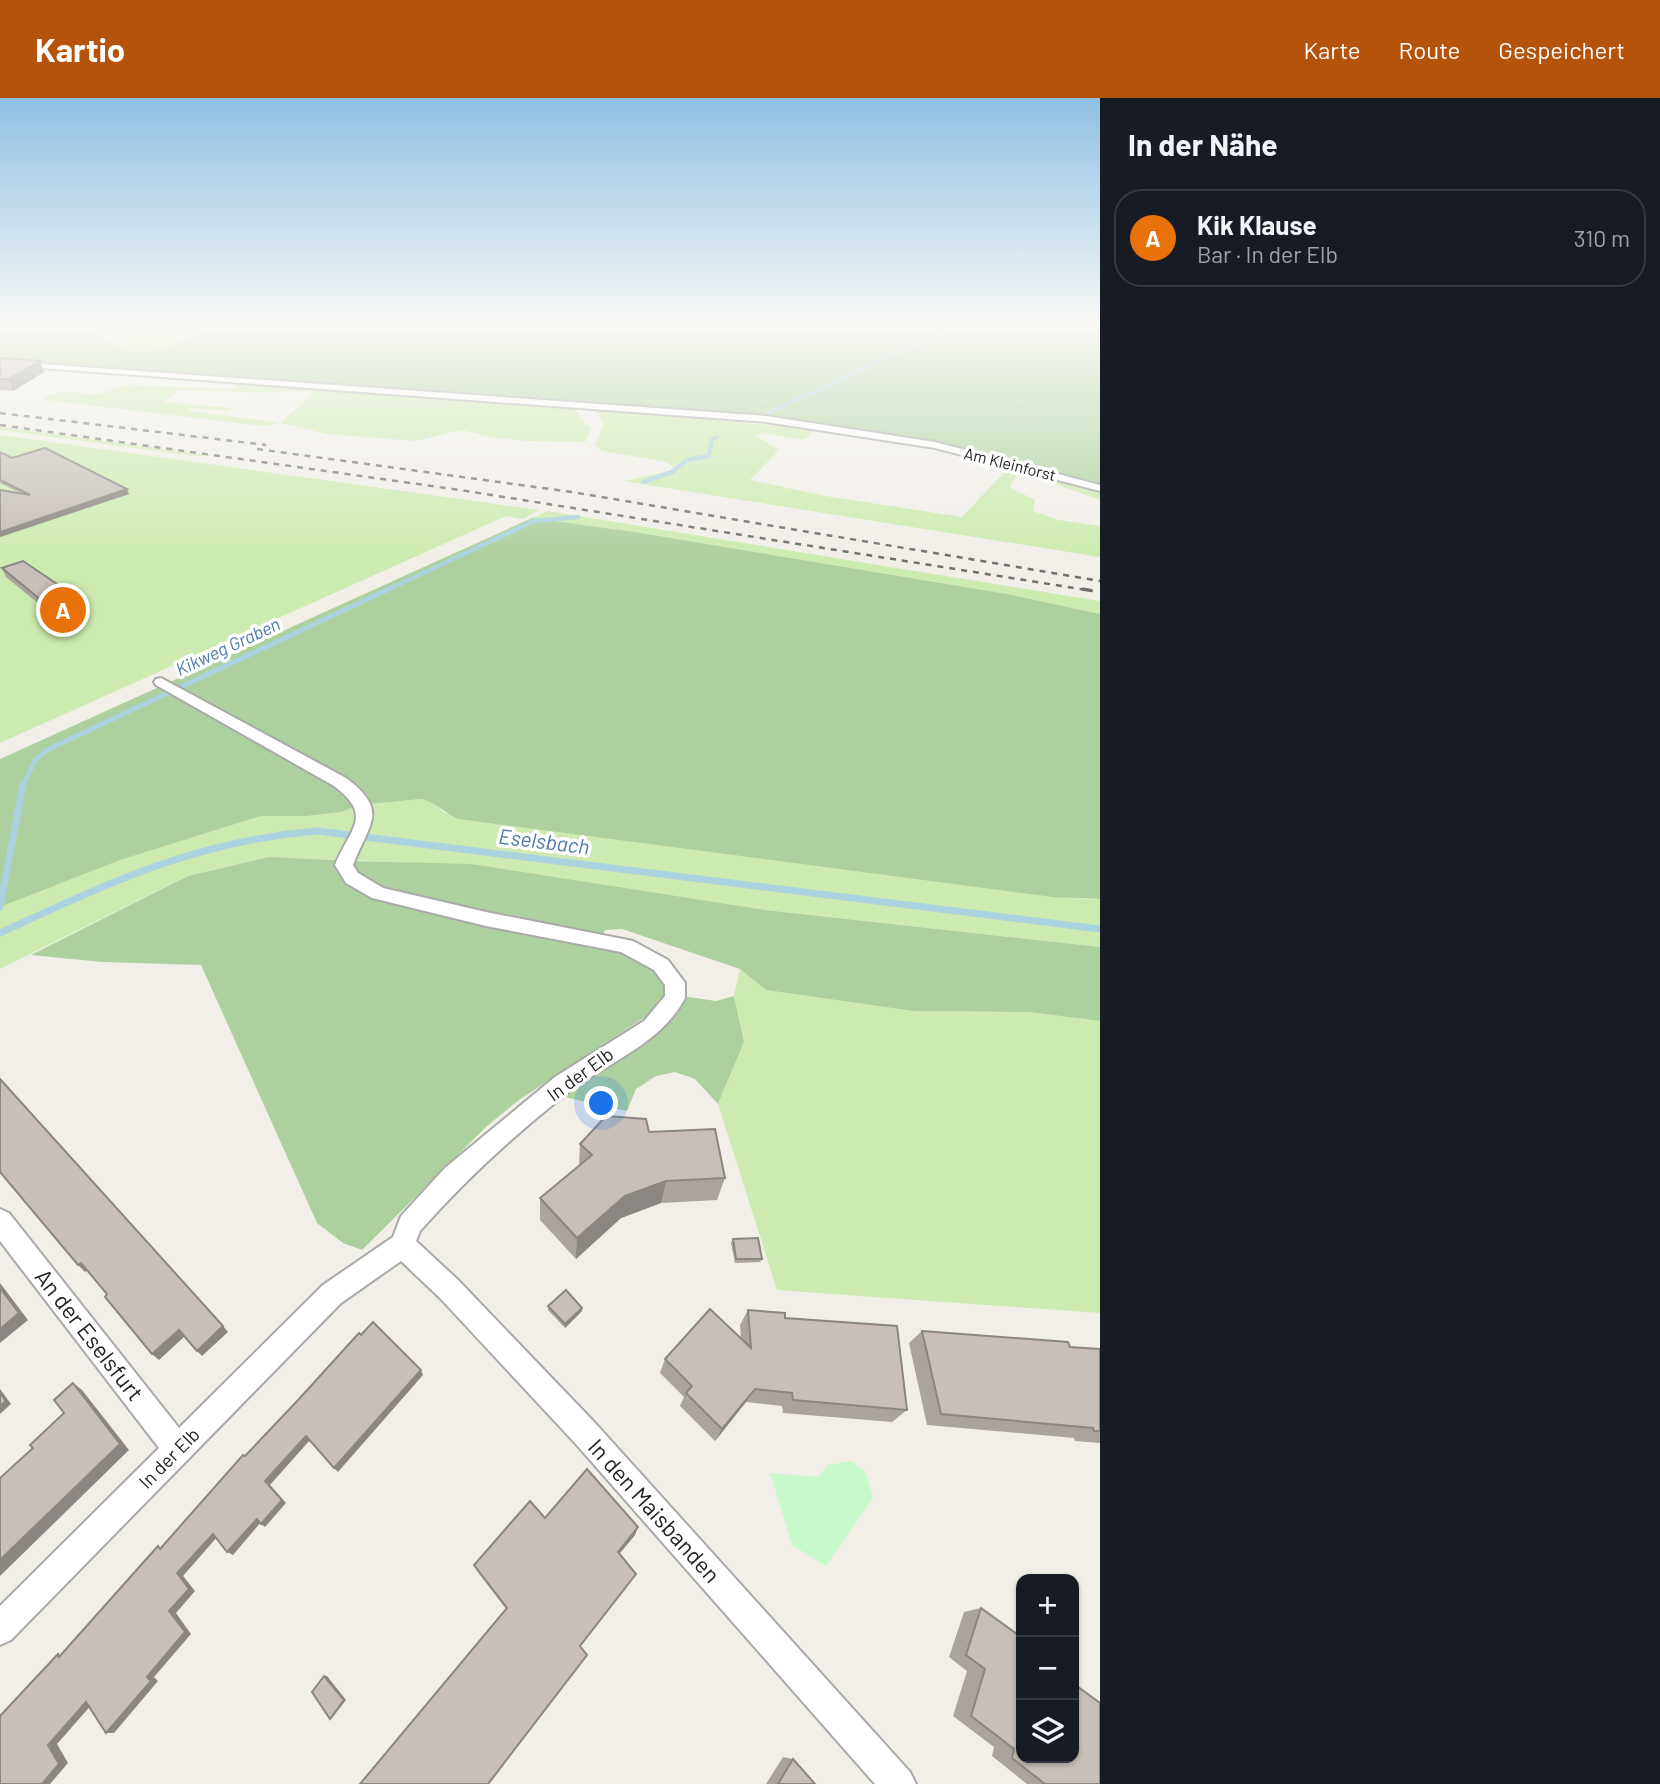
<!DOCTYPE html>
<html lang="de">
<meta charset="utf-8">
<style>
body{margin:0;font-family:Barlow,sans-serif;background:#20242c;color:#f1f3f6}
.controls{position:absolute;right:21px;bottom:21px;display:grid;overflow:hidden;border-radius:14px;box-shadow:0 2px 5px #0004}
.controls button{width:63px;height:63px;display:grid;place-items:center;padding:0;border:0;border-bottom:2px solid #363941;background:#171b24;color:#f1f3f6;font:35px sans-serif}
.you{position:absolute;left:602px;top:1006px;width:24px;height:24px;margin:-18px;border:5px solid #fff;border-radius:50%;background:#1a73e8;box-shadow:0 0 0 10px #1a73e833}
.badge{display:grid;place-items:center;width:46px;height:46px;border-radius:50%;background:#b45309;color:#fff;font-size:23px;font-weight:700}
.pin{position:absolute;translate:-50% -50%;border:4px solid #fff;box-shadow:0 2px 7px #0006}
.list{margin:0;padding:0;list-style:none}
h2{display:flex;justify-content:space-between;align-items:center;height:91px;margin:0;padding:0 28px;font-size:30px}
h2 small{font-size:23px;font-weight:400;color:#9ea1a6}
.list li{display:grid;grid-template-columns:46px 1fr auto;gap:21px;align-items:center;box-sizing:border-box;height:98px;margin:0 14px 14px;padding:0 14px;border:2px solid #363941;border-radius:28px}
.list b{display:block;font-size:26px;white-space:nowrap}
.list p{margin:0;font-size:23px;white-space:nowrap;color:#9ea1a6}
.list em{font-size:23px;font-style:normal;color:#9ea1a6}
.icon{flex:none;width:38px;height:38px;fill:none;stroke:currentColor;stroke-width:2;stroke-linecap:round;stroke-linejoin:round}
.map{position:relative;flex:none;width:1100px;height:1686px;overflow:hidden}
header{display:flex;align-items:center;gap:42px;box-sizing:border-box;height:98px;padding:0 35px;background:#b45309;color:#fff}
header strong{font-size:33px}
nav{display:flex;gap:38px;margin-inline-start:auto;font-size:24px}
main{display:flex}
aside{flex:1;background:#171b24}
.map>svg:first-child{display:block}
.grass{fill:#cdebb0;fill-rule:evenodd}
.forest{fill:#add19e}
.park{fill:#c8facc}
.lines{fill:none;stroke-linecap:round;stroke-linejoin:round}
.stream-far3{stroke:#aad3df;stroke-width:3.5}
.stream-far2{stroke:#aad3df;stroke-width:4.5}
.stream-far1{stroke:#aad3df;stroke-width:5}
.stream{stroke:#aad3df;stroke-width:7}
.minor-casing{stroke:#a9a9a9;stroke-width:4}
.minor{fill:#fff;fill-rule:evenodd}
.rail-far1{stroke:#707070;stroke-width:2.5;stroke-dasharray:6 6;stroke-linecap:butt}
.rail{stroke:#707070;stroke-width:3.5;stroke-dasharray:10 10;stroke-linecap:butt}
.wall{fill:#aba49e}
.shaded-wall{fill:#8b8681}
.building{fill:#c7bfb8;stroke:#8b8681;stroke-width:2}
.labels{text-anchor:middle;stroke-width:7;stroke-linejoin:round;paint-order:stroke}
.far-street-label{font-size:16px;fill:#222;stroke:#fff}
.far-water-label{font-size:18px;font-style:italic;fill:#4a7aab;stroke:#fff}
.street-label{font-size:19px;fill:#222;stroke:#fff}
.water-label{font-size:21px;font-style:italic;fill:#4a7aab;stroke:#fff}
.near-street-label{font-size:23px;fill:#222;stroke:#fff}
</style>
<header>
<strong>Kartio</strong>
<nav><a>Karte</a><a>Route</a><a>Gespeichert</a></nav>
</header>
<main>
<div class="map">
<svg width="1100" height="1686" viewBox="0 0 1100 1686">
<rect width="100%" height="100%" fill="#f2efe9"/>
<g class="grass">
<path d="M 120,224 L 230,224 C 207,233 165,253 141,254 C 125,254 113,245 101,237 Z"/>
<path d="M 203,281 L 576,311 L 580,320 L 591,330 L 585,344 L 528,343 L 495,340 L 462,332 L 416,343 L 327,336 L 281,325 L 263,328 L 45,302 L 48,298 L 64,293 L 97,297 L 126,287 L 233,291 L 236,287 L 199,283 ZM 179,292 L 276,295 L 287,292 L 313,295 L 281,325 L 189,313 L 190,310 L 228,313 L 232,310 L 163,304 Z"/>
<path d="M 595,312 L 814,331 L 806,341 C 787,344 773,331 755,337 L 779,352 L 750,382 L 826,398 L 962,419 L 1010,368 L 1100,393 L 1100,402 L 1038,380 L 1018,376 L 1009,389 L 1035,402 L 1033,413 L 1059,422 L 1100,428 L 1100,459 L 623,383 L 670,373 L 674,370 L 667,364 L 602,353 L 595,346 L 604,327 Z"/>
<polygon points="0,329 215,358 195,358 0,332"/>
<polygon points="0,337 539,412 523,421 506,418 0,645"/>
<polygon points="548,413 1100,503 1100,516 1013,497 635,434 532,420"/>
<polygon points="421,701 430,703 445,715 1081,801 1100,801 1100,849 765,812 471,767 269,759 188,778 0,871 0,809 119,762 261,718 307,718 341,714 360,707"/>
<polygon points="740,871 767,892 913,913 1029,914 1100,923 1100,1215 777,1192 718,1006 744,944 734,898"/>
</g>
<g class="forest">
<path d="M 0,224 L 120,224 L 101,238 C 113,246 126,255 141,254 C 166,253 207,233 230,224 L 1100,224 L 1100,389 L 937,347 L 790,323 L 0,264 Z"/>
<path d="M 532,420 L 635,434 L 1013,497 L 1100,516 L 1100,801 L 1053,799 L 458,721 C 445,715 435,704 421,701 L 360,707 L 341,714 L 307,718 L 261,718 L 120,762 L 0,809 L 0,661 Z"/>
<polygon points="269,759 336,762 350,781 376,797 627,852 662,873 669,898 651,915 519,1002 486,1029 362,1152 343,1145 317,1125 201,867 102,864 31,857 188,778"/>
<polygon points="351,763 471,766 765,812 1100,849 1100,923 1029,914 913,913 766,892 740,871 622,831 605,832 602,839 378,794 355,780"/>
<polygon points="682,898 716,903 734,898 744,944 718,1006 695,981 675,974 656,978 636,991 627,1013 564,999 657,932 678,912"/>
</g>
<polygon class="park" points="851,1363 865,1373 873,1400 826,1468 792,1447 770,1375 818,1379 828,1367"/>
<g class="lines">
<g class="stream-far3">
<polyline points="768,315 964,224"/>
<polyline points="712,342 717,339"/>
</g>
<g class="stream-far2">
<polyline points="643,384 672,374 687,362 709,358 712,342 715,340"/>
<polyline points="385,493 534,423 578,419"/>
</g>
<polyline class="stream-far1" points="23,688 34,664 47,652 389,491"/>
<g class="stream">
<polyline points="0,809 23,686"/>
<path d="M 0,835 C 109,785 195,743 317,733 L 1100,831"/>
</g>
<defs>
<g id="minor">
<polygon points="0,263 766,318 935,344 1100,387 1100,393 935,350 766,324 0,267"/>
<path d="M 161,580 L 346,680 C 390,713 369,725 353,767 L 358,775 L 383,790 L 486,814 L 633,843 L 668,862 L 685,885 L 685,900 C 661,946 608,964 569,994 C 515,1036 465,1082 420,1133 L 416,1143 L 458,1182 L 595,1325 L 910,1674 L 916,1686 L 875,1686 L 575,1345 L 440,1200 L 401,1163 L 341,1205 L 11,1542 L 0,1547 L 0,1508 L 159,1350 L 0,1143 L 0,1111 L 9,1115 L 179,1330 L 323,1187 L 393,1139 L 401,1118 L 445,1070 L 555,979 L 644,923 L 665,898 L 665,887 L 654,872 L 621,854 L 486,828 L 372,800 L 346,785 L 335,767 C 350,730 374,718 334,688 L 156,587 L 154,584 L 156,581 Z"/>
</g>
</defs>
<use href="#minor" class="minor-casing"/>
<use href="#minor" class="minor"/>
<g class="rail-far1">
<polyline points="0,315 266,347"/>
<polyline points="0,327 460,392 1093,493"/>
<polyline points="257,351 572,394 1100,483"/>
</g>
<polyline class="rail" points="1082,491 1100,494"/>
</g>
<g class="wall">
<polygon points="0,260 44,274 13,293 0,292"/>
<polygon points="0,354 12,360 129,396 0,439 20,395 0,385"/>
<polygon points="2,470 85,505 88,514 62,525 6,479"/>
<polygon points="580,1046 725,1080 717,1102 661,1105 621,1120 576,1161 540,1122 540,1100 579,1068"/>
<polygon points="733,1141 762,1161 760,1164 735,1165 731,1145"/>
<polygon points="548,1208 582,1210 582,1213 565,1230 548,1212"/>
<polygon points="748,1212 785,1220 907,1312 892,1324 783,1315 782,1308 746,1304 715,1343 680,1308 684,1299 660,1275 665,1261 741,1241 740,1227"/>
<polygon points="922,1233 1070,1249 1100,1251 1100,1345 1075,1343 1074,1340 927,1327 909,1245"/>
<polygon points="638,1429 635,1437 619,1456 632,1482 506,1511 477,1473 474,1467"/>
<polygon points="981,1510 1021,1660 1100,1686 1027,1686 992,1658 994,1649 953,1618 967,1573 949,1559 964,1514"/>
<polygon points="783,1659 793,1661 815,1686 766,1686"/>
</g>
<g class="shaded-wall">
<polygon points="40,263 44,274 13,293 8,281"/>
<polygon points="127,391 129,396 0,439 0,434"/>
<polygon points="85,505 88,514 62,525 58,516"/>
<polygon points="666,1083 661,1105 621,1120 576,1161 577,1140 625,1098"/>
<polygon points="81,1165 88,1172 85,1174 78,1167"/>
<polygon points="0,1185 28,1222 0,1245"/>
<polygon points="582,1210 582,1213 565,1230 565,1226"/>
<polygon points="223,1228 228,1234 202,1258 197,1253"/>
<polygon points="179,1232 185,1238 159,1262 152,1256"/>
<polygon points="421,1272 423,1277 338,1374 334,1370"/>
<polygon points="73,1285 82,1292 129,1352 0,1478 0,1462 120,1346"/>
<polygon points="0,1291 11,1306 0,1316"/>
<polygon points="755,1291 746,1304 715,1343 722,1331"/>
<polygon points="306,1338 310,1342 270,1387 286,1405 265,1429 261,1426 265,1383"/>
<polygon points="257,1421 261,1424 233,1457 227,1454"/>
<polygon points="638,1429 635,1437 615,1461 618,1454"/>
<polygon points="213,1436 218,1438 183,1478 195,1493 176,1515 191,1536 154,1579 158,1583 114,1635 106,1635 147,1579 169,1513 177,1475"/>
<polygon points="324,1578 327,1578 346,1602 332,1620 330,1621"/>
<polygon points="86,1604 94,1604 57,1646 68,1665 50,1686 42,1686 48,1647"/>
</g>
<g class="building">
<polygon points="0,260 40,263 8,281 0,281"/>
<polygon points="45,350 127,391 0,434 0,392 30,397 0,382 0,354 12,360"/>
<polygon points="23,463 85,505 58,516 2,470"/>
<polygon points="0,981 223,1228 197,1253 179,1232 152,1256 105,1199 107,1196 81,1165 78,1167 0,1074"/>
<polygon points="606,1018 646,1021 649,1034 715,1031 725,1080 666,1083 625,1098 577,1140 540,1100 592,1057 580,1046"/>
<polygon points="758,1140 762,1161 736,1161 733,1141"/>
<polygon points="0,1190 19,1215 0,1231"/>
<polygon points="566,1192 582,1210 565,1226 548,1208"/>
<polygon points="710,1211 751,1250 748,1212 785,1215 785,1220 897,1228 907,1312 793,1302 792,1295 755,1291 722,1331 686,1295 692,1288 665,1261"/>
<polygon points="373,1224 421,1272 334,1370 306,1338 265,1383 282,1402 261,1426 257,1421 227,1454 213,1436 177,1475 189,1491 169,1513 185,1534 147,1579 151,1583 106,1635 86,1604 48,1647 59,1666 42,1686 0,1686 0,1618 58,1556 59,1559 158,1448 160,1451 243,1357 245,1358 299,1301 359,1235 361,1237"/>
<polygon points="922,1233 1068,1244 1070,1249 1100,1251 1100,1333 1094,1333 1093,1330 941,1316"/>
<polygon points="73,1285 120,1346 0,1462 0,1380 33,1350 30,1347 64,1315 54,1302"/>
<polygon points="0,1295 6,1303 0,1308"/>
<polygon points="587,1371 638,1429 618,1454 636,1476 580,1548 587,1557 488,1686 360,1686 507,1510 474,1467 530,1403 545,1420"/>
<polygon points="981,1510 1021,1539 1021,1660 1074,1660 1074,1586 1100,1605 1100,1686 1045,1686 1012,1660 1014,1651 971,1618 985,1571 966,1557"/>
<polygon points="324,1578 344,1602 330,1621 312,1594"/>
<polygon points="793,1661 815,1686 778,1686"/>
</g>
<linearGradient id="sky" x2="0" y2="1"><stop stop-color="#8fc0e4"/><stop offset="0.49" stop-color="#f9f8f5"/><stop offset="1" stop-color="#f9f8f5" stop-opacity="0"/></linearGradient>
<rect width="1100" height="460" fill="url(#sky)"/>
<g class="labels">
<g class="far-street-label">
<text transform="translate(1010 366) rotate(14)" y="6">Am Kleinforst</text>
</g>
<g class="far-water-label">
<text transform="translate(228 549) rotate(-25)" y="6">Kikweg Graben</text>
</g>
<g class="street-label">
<text transform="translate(580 976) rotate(-36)" y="7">In der Elb</text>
<text transform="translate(169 1360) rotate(-45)" y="7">In der Elb</text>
</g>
<g class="water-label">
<text transform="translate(544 744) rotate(7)" y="7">Eselsbach</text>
</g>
<g class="near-street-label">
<text transform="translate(89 1237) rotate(52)" y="8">An der Eselsfurt</text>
<text transform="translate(654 1413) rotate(48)" y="8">In den Maisbanden</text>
</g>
</g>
</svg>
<div class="controls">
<button>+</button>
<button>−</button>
<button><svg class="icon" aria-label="layers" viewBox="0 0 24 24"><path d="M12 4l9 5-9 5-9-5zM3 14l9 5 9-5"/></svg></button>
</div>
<div class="you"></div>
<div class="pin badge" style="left:63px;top:512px;background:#e8710a">A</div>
</div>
<aside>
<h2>In der Nähe<small></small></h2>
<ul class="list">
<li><span class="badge" style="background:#e8710a">A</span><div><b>Kik Klause</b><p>Bar · In der Elb</p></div><em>310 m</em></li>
</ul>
</aside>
</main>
